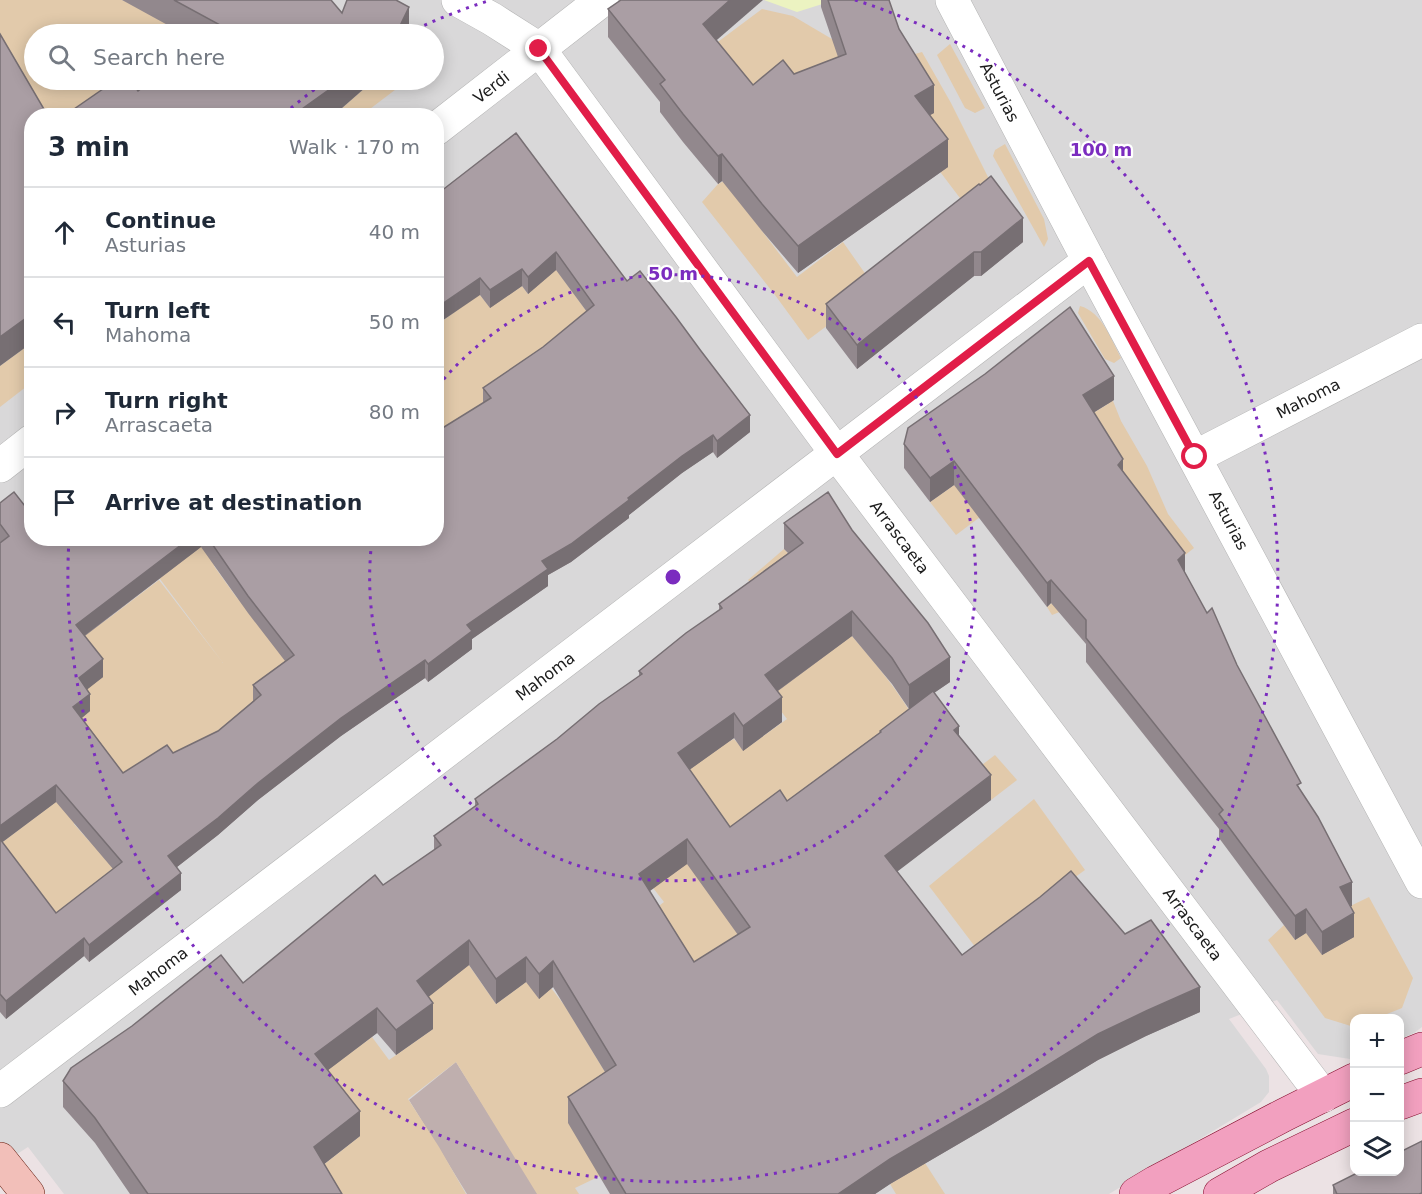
<!DOCTYPE html>
<meta charset="utf-8">
<style>
body{margin:0;font-family:"DejaVu Sans",sans-serif;background:#f6f6f7;color:#1f2937}
.controls{position:absolute;right:18px;bottom:18px;display:grid;overflow:hidden;border-radius:12px;box-shadow:0 3px 15px #0003}
.controls button{width:54px;height:54px;display:grid;place-items:center;padding:0;border:0;border-bottom:2px solid #e0e1e3;background:#fff;color:#1f2937;font:30px sans-serif}
.stop{position:absolute;width:18px;height:18px;margin:-14px;border:4px solid #e11d48;border-radius:50%;background:#fff}
.stop.end{background:#e11d48;border-color:#fff;box-shadow:0 2px 6px #0008}
.list{margin:0;padding:0;list-style:none}
h2{display:flex;justify-content:space-between;align-items:center;height:78px;margin:0;padding:0 24px;font-size:26px}
h2 small{font-size:20px;font-weight:400;color:#747a83}
.list li{display:grid;grid-template-columns:39px 1fr auto;gap:18px;align-items:center;box-sizing:border-box;height:90px;padding:0 24px;border-top:2px solid #e0e1e3}
.list b{display:block;font-size:22px;white-space:nowrap}
.list p{margin:0;font-size:20px;white-space:nowrap;color:#747a83}
.list em{font-size:20px;font-style:normal;color:#747a83}
.icon{flex:none;width:33px;height:33px;fill:none;stroke:currentColor;stroke-width:2;stroke-linecap:round;stroke-linejoin:round}
.map{position:relative;flex:none;width:1422px;height:1194px;overflow:hidden}
.search{position:absolute;background:#fff;box-shadow:0 3px 15px #0003;left:24px;top:24px;width:420px;height:66px;display:flex;align-items:center;gap:15px;box-sizing:border-box;padding:0 21px;border-radius:33px;color:#747a83;font-size:22px}
.panel{position:absolute;background:#fff;box-shadow:0 3px 15px #0003;left:24px;top:108px;width:420px;height:438px;border-radius:24px}
.map>svg:first-child{display:block}
.residential{fill:#d9d8d9;fill-rule:evenodd}
.construction{fill:#bfafae}
.grass{fill:#e2caab}
.park{fill:#ecf3c1}
.lines{fill:none;stroke-linecap:round;stroke-linejoin:round}
.street-casing{stroke:#b4b4b4;stroke-width:34}
.secondary-casing{stroke:#661d0f;stroke-width:34}
.primary-casing{stroke:#850e2e;stroke-width:34}
.street{stroke:#fff;stroke-width:33}
.secondary{stroke:#f2bfb9;stroke-width:33}
.primary{stroke:#f2a0bf;stroke-width:33}
.wall{fill:#92888d;fill-rule:evenodd}
.shaded-wall{fill:#776f73}
.building{fill:#aa9ea4;stroke:#776f73;stroke-width:1.5;fill-rule:evenodd}
.route{stroke:#e11d48;stroke-width:8}
.ring{fill:none;stroke:#7b2cbf;stroke-width:3;stroke-dasharray:3 6}
.labels{text-anchor:middle;stroke-width:4.5;stroke-linejoin:round;paint-order:stroke}
.street-label{font-size:16px;fill:#1b1b1b;stroke:#fff}
.centre{fill:#7b2cbf;stroke:#fff;stroke-width:3}
.ring-label{font-size:18px;text-anchor:middle;font-weight:bold;fill:#7b2cbf;stroke:#fff;stroke-width:4.5;stroke-linejoin:round;paint-order:stroke}
</style>
<div class="map">
<svg width="1422" height="1194" viewBox="0 0 1422 1194">
<rect width="100%" height="100%" fill="#ece2e4"/>
<path class="residential" d="M 0,0 L 1422,0 L 1422,1027 L 1414,1033 L 1400,1039 L 1400,1018 L 1354,1018 L 1354,1057 L 1350,1059 L 1318,1054 L 1277,1000 L 1229,1019 L 1266,1069 L 1269,1076 L 1269,1092 L 1261,1102 L 1109,1194 L 64,1194 L 28,1147 L 0,1165 ZM 34,34 L 434,34 L 434,80 L 34,80 ZM 32,116 L 436,116 L 436,538 L 32,538 Z"/>
<polygon class="construction" points="456,1062 539,1194 467,1194 409,1100"/>
<g class="grass">
<polygon points="0,0 122,0 209,34 34,34 34,80 190,80 107,115 32,116 0,63"/>
<polygon points="762,9 793,16 832,39 908,56 922,52 951,103 997,195 972,214 938,169 743,121 695,59"/>
<polygon points="950,44 985,108 975,113 965,108 937,55"/>
<polygon points="374,80 408,80 362,115 333,116"/>
<polygon points="1005,144 1044,219 1048,239 1044,247 993,156 995,150"/>
<polygon points="724,181 797,277 843,242 876,289 808,340 775,295 702,202 718,184"/>
<polygon points="550,261 587,312 597,304 437,444 437,325 479,294 490,307 522,286 528,294"/>
<path d="M 1080,306 C 1102,312 1111,339 1121,358 L 1114,363 L 1105,359 L 1078,313 Z"/>
<polygon points="26,347 31,352 31,383 0,407 0,366"/>
<polygon points="1111,396 1121,421 1147,466 1168,514 1194,548 1170,567 1052,615 1047,607 1096,567 1054,437 1108,404 1107,398"/>
<polygon points="957,483 980,517 956,535 930,502"/>
<polygon points="188,539 222,556 214,566 237,598 305,633 261,712 124,790 6,689 109,618 159,580 223,663 136,547"/>
<polygon points="784,549 803,568 762,598 748,580"/>
<path d="M 851,635 C 872,659 892,683 909,710 L 743,942 L 696,986 L 625,932 L 664,902 L 584,799 L 722,745 L 734,739 L 744,750 L 787,719 L 762,686 L 782,687 Z"/>
<polygon points="995,755 1017,780 991,800 970,774"/>
<polygon points="82,782 74,824 89,841 143,863 18,960 0,844"/>
<polygon points="1034,799 1085,870 976,948 929,886"/>
<polygon points="1369,897 1413,978 1402,1008 1377,1018 1354,1018 1354,1027 1325,1018 1268,940 1284,925 1295,940 1340,911"/>
<polygon points="457,948 496,1004 526,982 551,988 565,1006 616,1090 600,1176 575,1188 579,1194 537,1194 456,1062 408,1099 439,1147 466,1194 302,1194 303,1181 360,1136 329,1097 278,1071 330,1068 372,1037 389,1060 433,1029 417,1006"/>
<polygon points="925,1163 945,1194 896,1194 890,1184"/>
</g>
<polygon class="park" points="764,0 835,0 797,12"/>
<g class="lines">
<defs>
<g id="street">
<polyline points="458,0 492,19 539,49 837,454 1323,1096"/>
<polyline points="952,0 1089,261 1422,882"/>
<polyline points="436,129 602,0"/>
<polyline points="1195,457 1422,340"/>
<polyline points="0,466 32,441"/>
<polyline points="0,1091 1089,261"/>
</g>
<polyline id="secondary" points="0,1159 28,1194"/>
<g id="primary">
<polyline points="1400,1058 1422,1049"/>
<polyline points="1400,1103 1422,1095"/>
<polyline points="1136,1194 1156,1182 1284,1115 1354,1080"/>
<polyline points="1220,1194 1269,1166 1354,1125"/>
</g>
</defs>
<use href="#street" class="street-casing"/>
<use href="#secondary" class="secondary-casing"/>
<use href="#primary" class="primary-casing"/>
<use href="#street" class="street"/>
<use href="#secondary" class="secondary"/>
<use href="#primary" class="primary"/>
</g>
<g class="wall">
<polygon points="122,0 331,0 342,13 409,34 184,34"/>
<polygon points="821,0 889,0 899,29 934,113 930,115 948,167 798,273 762,231 722,181 718,184 683,142 660,112 660,102 608,37 608,9 716,40 753,85 794,74 838,57 821,7"/>
<polygon points="979,184 1023,242 981,276 974,276 857,369 826,328 826,304"/>
<path d="M 436,195 L 627,281 L 750,432 L 717,458 L 713,452 L 682,473 L 629,515 L 629,518 L 571,562 L 548,575 L 548,586 L 472,639 L 472,649 L 428,682 L 425,678 L 341,736 L 258,800 L 218,835 L 177,867 L 181,890 L 89,962 L 84,956 L 6,1019 L 0,1012 L 0,503 L 32,538 L 436,538 L 483,403 L 483,388 L 543,347 L 587,312 L 556,270 L 528,294 L 522,286 L 490,308 L 480,295 ZM 201,547 L 248,613 L 285,661 L 253,685 L 253,701 L 218,731 L 173,753 L 123,773 L 82,718 L 90,711 L 87,689 L 103,677 L 85,636 ZM 56,802 L 113,869 L 56,913 L 2,842 Z"/>
<polygon points="1114,400 1093,413 1123,471 1185,573 1207,613 1237,665 1301,791 1352,906 1350,906 1354,937 1322,955 1306,933 1295,940 1219,838 1219,829 1086,662 1086,644 1051,603 1047,607 954,485 930,502 904,468 904,444"/>
<path d="M 784,523 L 950,682 L 934,693 L 959,735 L 991,800 L 897,871 L 962,955 L 1125,934 L 1200,1012 L 1146,1036 L 1098,1060 L 991,1125 L 890,1184 L 875,1194 L 610,1194 L 568,1123 L 568,1097 L 605,1072 L 553,987 L 539,999 L 526,982 L 496,1004 L 469,965 L 428,997 L 433,1029 L 396,1055 L 377,1033 L 328,1070 L 360,1136 L 324,1164 L 342,1194 L 130,1194 L 95,1143 L 63,1107 L 63,1081 L 243,983 L 434,850 L 434,836 L 475,807 L 475,799 L 557,739 L 639,676 L 639,671 L 719,610 L 719,604 L 788,553 L 784,549 ZM 852,636 L 892,684 L 909,709 L 880,731 L 880,732 L 787,801 L 730,827 L 689,770 L 734,738 L 743,751 L 782,722 L 778,691 ZM 687,864 L 738,935 L 694,962 L 649,891 Z"/>
<polygon points="1333,1185 1422,1194 1333,1194"/>
</g>
<g class="shaded-wall">
<polygon points="730,0 763,0 703,52 703,24"/>
<polygon points="409,7 409,34 396,34"/>
<polygon points="341,80 374,80 333,116 292,116"/>
<polygon points="934,85 934,113 915,123 915,96"/>
<polygon points="948,139 948,167 798,273 798,246"/>
<polygon points="722,154 722,181 718,184 718,156"/>
<polygon points="1023,218 1023,242 981,276 981,252"/>
<polygon points="556,252 556,270 528,294 528,277"/>
<polygon points="974,252 974,276 857,369 857,345"/>
<polygon points="522,269 522,286 490,308 490,290"/>
<polygon points="480,278 480,295 436,325 436,308"/>
<polygon points="32,312 32,341 26,345 26,347 0,366 0,337"/>
<polygon points="1114,376 1114,400 1083,419 1083,395"/>
<polygon points="750,415 750,432 717,458 717,441"/>
<polygon points="713,435 713,452 682,473 629,515 629,518 571,562 548,575 548,586 472,639 472,649 428,682 428,664 467,625 542,561 628,498 682,456"/>
<polygon points="1123,459 1123,483 1118,465"/>
<polygon points="954,461 954,485 930,502 930,478"/>
<polygon points="190,538 201,538 201,547 76,642 76,625"/>
<polygon points="1185,553 1185,577 1178,560"/>
<polygon points="1051,580 1051,603 1047,607 1047,583"/>
<polygon points="852,611 852,636 765,700 765,675"/>
<polygon points="950,657 950,682 909,710 909,685"/>
<polygon points="103,659 103,677 79,696 79,678"/>
<polygon points="425,660 425,678 341,736 258,800 218,835 168,874 168,856 258,783 341,718"/>
<polygon points="90,694 90,711 73,725 73,707"/>
<polygon points="782,697 782,722 743,751 743,726"/>
<polygon points="734,713 734,738 678,778 678,753"/>
<polygon points="959,726 959,751 954,730"/>
<polygon points="991,775 991,800 885,881 885,856"/>
<polygon points="56,785 56,802 0,844 0,826"/>
<polygon points="687,839 687,864 639,899 639,874"/>
<polygon points="181,873 181,890 89,962 89,945"/>
<polygon points="1352,882 1352,906 1340,911 1340,887"/>
<polygon points="1306,909 1306,933 1295,940 1295,916"/>
<polygon points="1354,913 1354,937 1322,955 1322,932"/>
<polygon points="84,938 84,956 6,1019 6,1001"/>
<polygon points="469,940 469,965 417,1006 417,981"/>
<polygon points="526,957 526,982 496,1004 496,979"/>
<polygon points="553,961 553,987 539,999 539,974"/>
<polygon points="1200,987 1200,1012 1146,1036 1098,1060 991,1125 890,1184 875,1194 838,1194 890,1159 1098,1034 1146,1011"/>
<polygon points="433,1003 433,1029 396,1055 396,1030"/>
<polygon points="377,1008 377,1033 315,1080 315,1054"/>
<polygon points="360,1111 360,1136 314,1172 314,1147"/>
</g>
<g class="building">
<polygon points="174,0 331,0 342,13 347,0 396,0 409,7 396,34 211,34 222,26"/>
<polygon points="621,0 730,0 703,24 753,85 783,60 794,74 846,54 828,0 889,0 899,29 934,85 915,96 948,139 798,246 762,204 722,154 718,156 683,114 660,84 665,80 608,9"/>
<polygon points="0,34 48,116 32,116 32,312 25,317 26,318 0,337"/>
<polygon points="116,80 130,80 138,91 152,80 341,80 327,91 292,116 64,116"/>
<polygon points="516,133 627,281 640,271 676,317 701,351 750,415 717,441 713,435 682,456 628,498 629,500 571,544 542,561 548,569 467,625 472,631 428,664 425,660 341,718 258,783 218,818 168,856 181,873 89,945 84,938 6,1001 0,994 0,839 56,913 122,862 56,785 0,826 0,543 9,536 0,524 0,503 14,492 32,515 32,538 190,538 76,625 103,659 79,678 90,694 73,707 123,773 167,745 173,753 218,731 261,695 253,685 294,655 248,596 208,538 436,538 436,432 491,398 483,388 543,347 594,305 556,252 528,277 522,269 490,290 480,278 436,308 436,195"/>
<polygon points="991,176 1023,218 981,252 974,252 857,345 826,304 979,184 980,185"/>
<polygon points="1070,307 1114,376 1083,395 1123,459 1118,465 1185,553 1178,560 1207,613 1212,608 1237,665 1301,783 1297,785 1318,817 1352,882 1340,887 1354,913 1322,932 1306,909 1295,916 1219,814 1223,810 1086,638 1086,620 1051,580 1047,583 954,461 930,478 904,444 908,428 985,374"/>
<path d="M 828,492 L 852,530 L 928,623 L 950,657 L 909,685 L 892,658 L 852,611 L 765,675 L 782,697 L 743,726 L 734,713 L 678,753 L 730,827 L 780,790 L 787,801 L 881,732 L 880,731 L 933,691 L 959,726 L 954,730 L 991,775 L 885,856 L 962,955 L 1040,897 L 1071,871 L 1125,934 L 1151,920 L 1200,987 L 1146,1011 L 1098,1034 L 991,1100 L 890,1159 L 838,1194 L 626,1194 L 568,1097 L 616,1065 L 553,961 L 539,974 L 526,957 L 496,979 L 469,940 L 417,981 L 433,1003 L 396,1030 L 377,1008 L 315,1054 L 360,1111 L 314,1147 L 342,1194 L 148,1194 L 95,1118 L 63,1081 L 71,1068 L 132,1026 L 221,955 L 243,983 L 375,875 L 383,885 L 441,845 L 434,836 L 478,804 L 475,799 L 557,739 L 599,704 L 642,674 L 639,671 L 686,633 L 722,608 L 719,604 L 803,543 L 784,523 ZM 687,839 L 750,927 L 694,962 L 639,874 Z"/>
<polygon points="1422,1141 1422,1193 1419,1194 1337,1194 1333,1185 1359,1172 1400,1172 1400,1152"/>
</g>
<g class="lines">
<polyline class="route" points="539,49 837,454 1089,261 1195,457"/>
</g>
<g class="ring">
<path d="M438 386A303 303 0 1 1 372 540"/>
<path d="M284 114A605 605 0 0 1 326 81M408 33A605 605 0 0 1 491 0M855 0A605 605 0 1 1 69 540"/>
</g>
<g class="labels">
<g class="street-label">
<text transform="translate(491 87) rotate(-38)" y="6">Verdi</text>
<text transform="translate(1000 92) rotate(62)" y="6">Asturias</text>
<text transform="translate(1308 398) rotate(-27)" y="6">Mahoma</text>
<text transform="translate(1229 520) rotate(62)" y="6">Asturias</text>
<text transform="translate(900 537) rotate(53)" y="6">Arrascaeta</text>
<text transform="translate(545 676) rotate(-37)" y="6">Mahoma</text>
<text transform="translate(1193 924) rotate(53)" y="6">Arrascaeta</text>
<text transform="translate(158 971) rotate(-37)" y="6">Mahoma</text>
</g>
</g>
<circle cx="673" cy="577" r="9" class="centre"/>
<g class="ring-label">
<text x="1101" y="156">100 m</text>
<text x="673" y="280">50 m</text>
</g>
</svg>
<div class="controls">
<button>+</button>
<button>−</button>
<button><svg class="icon" aria-label="layers" viewBox="0 0 24 24"><path d="M12 4l9 5-9 5-9-5zM3 14l9 5 9-5"/></svg></button>
</div>
<div class="stop" style="left:1195px;top:457px"></div>
<div class="stop end" style="left:539px;top:49px"></div>
<div class="search"><svg class="icon" aria-label="search" viewBox="0 0 24 24"><circle cx="10" cy="10" r="6"/><path d="M15 15l6 6"/></svg>Search here</div>
<section class="panel">
<h2>3 min<small>Walk · 170 m</small></h2>
<ul class="list">
<li><svg class="icon" aria-label="ahead" viewBox="0 0 24 24"><path d="M12 20V5M6 11l6-6 6 6"/></svg><div><b>Continue</b><p>Asturias</p></div><em>40 m</em></li>
<li><svg class="icon" aria-label="left" viewBox="0 0 24 24"><path d="M17 20v-9H6M10 6l-5 5 5 5"/></svg><div><b>Turn left</b><p>Mahoma</p></div><em>50 m</em></li>
<li><svg class="icon" aria-label="right" viewBox="0 0 24 24"><path d="M7 20v-9h11M14 6l5 5-5 5"/></svg><div><b>Turn right</b><p>Arrascaeta</p></div><em>80 m</em></li>
<li><svg class="icon" aria-label="arrive" viewBox="0 0 24 24"><path d="M6 21V4h12l-3 4 3 4H6"/></svg><div><b>Arrive at destination</b></div></li>
</ul>
</section>
</div>
